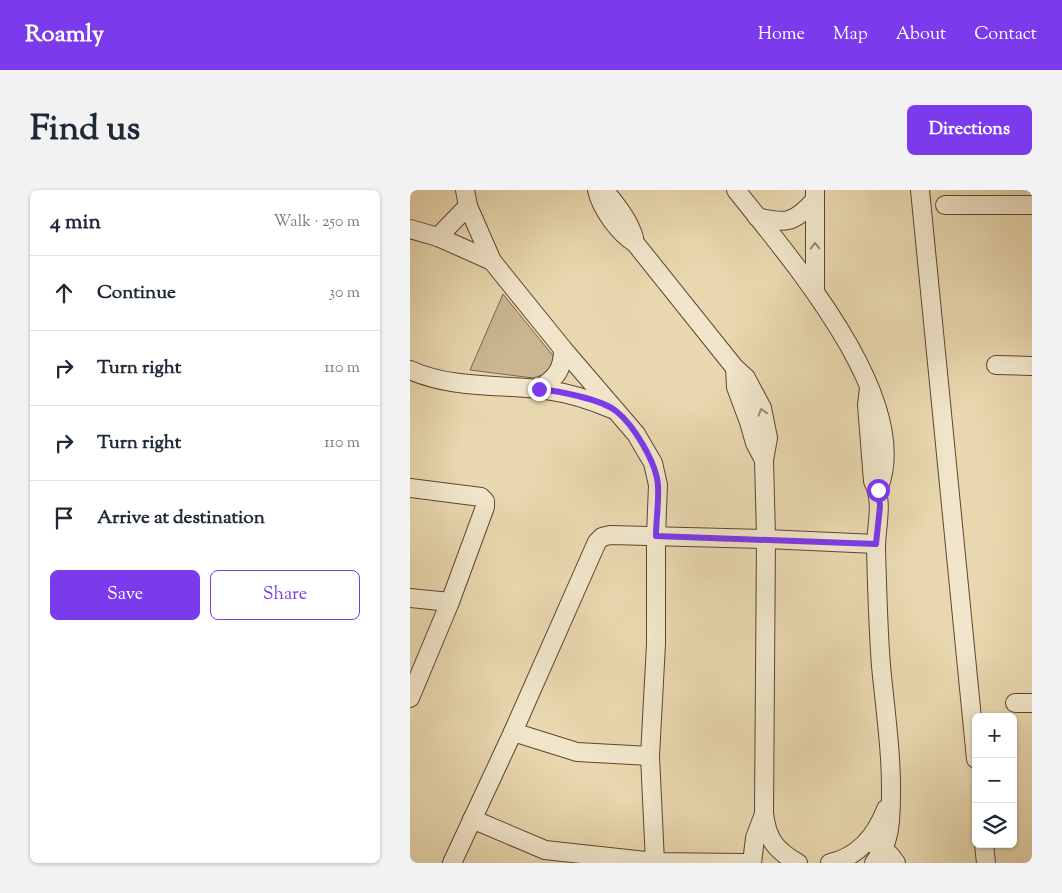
<!DOCTYPE html>
<meta charset="utf-8">
<style>
body{margin:0;font-family:"Sorts Mill Goudy",serif;background:#f2f2f3;color:#1f2937}
.controls{position:absolute;right:15px;bottom:15px;display:grid;overflow:hidden;border-radius:8px;box-shadow:0 1px 4px #0004}
.controls button{width:45px;height:45px;display:grid;place-items:center;padding:0;border:0;border-bottom:1px solid #e0e1e3;background:#fff;color:#1f2937;font:25px sans-serif}
.stop{position:absolute;width:15px;height:15px;margin:-11px;border:4px solid #7c3aed;border-radius:50%;background:#fff}
.stop.end{background:#7c3aed;border-color:#fff;box-shadow:0 1px 5px #0008}
.list{margin:0;padding:0;list-style:none}
h2{display:flex;justify-content:space-between;align-items:center;height:65px;margin:0;padding:0 20px;font-size:21px}
h2 small{font-size:16px;font-weight:400;color:#747a83}
.list li{display:grid;grid-template-columns:32px 1fr auto;gap:15px;align-items:center;box-sizing:border-box;height:75px;padding:0 20px;border-top:1px solid #e0e1e3}
.list b{display:block;font-size:19px;white-space:nowrap}
.list em{font-size:16px;font-style:normal;color:#747a83}
.actions{display:flex;gap:10px;padding:15px 20px}
.actions a{flex:1;padding:11px 0;border:1px solid #7c3aed;border-radius:8px;text-align:center;font-size:18px;color:#7c3aed}
.actions .main{background:#7c3aed;color:#fff}
.icon{flex:none;width:28px;height:28px;fill:none;stroke:currentColor;stroke-width:2;stroke-linecap:round;stroke-linejoin:round}
.map{position:relative;flex:none;width:622px;height:673px;overflow:hidden;border-radius:8px}
header{display:flex;align-items:center;gap:30px;box-sizing:border-box;height:70px;padding:0 25px;background:#7c3aed;color:#fff}
header strong{font-size:24px}
nav{display:flex;gap:28px;margin-inline-start:auto;font-size:18px}
.intro{display:flex;align-items:center;justify-content:space-between;box-sizing:border-box;height:120px;padding:0 30px}
h1{margin:0;font-size:35px}
.button{padding:12px 22px;border-radius:8px;background:#7c3aed;color:#fff;font-size:18px;font-weight:700}
main{display:flex;gap:30px;padding:0 30px}
aside{flex:1;background:#fff;border-radius:8px;box-shadow:0 1px 4px #0004}
.map>svg:first-child{display:block}
.green{fill:#cab792;stroke:#7d654c}
.lines{fill:none;stroke-linecap:round;stroke-linejoin:round}
.minor-casing{stroke:#5e4431;stroke-width:20}
.minor{stroke:#f1e6cb;stroke-width:18}
.oneway{stroke:#9a8773}
.route{stroke:#7c3aed;stroke-width:6}
</style>
<header>
<strong>Roamly</strong>
<nav><a>Home</a><a>Map</a><a>About</a><a>Contact</a></nav>
</header>
<div class="intro"><h1>Find us</h1><a class="button">Directions</a></div>
<main>
<aside>
<h2>4 min<small>Walk · 250 m</small></h2>
<ul class="list">
<li><svg class="icon" aria-label="ahead" viewBox="0 0 24 24"><path d="M12 20V5M6 11l6-6 6 6"/></svg><div><b>Continue</b></div><em>30 m</em></li>
<li><svg class="icon" aria-label="right" viewBox="0 0 24 24"><path d="M7 20v-9h11M14 6l5 5-5 5"/></svg><div><b>Turn right</b></div><em>110 m</em></li>
<li><svg class="icon" aria-label="right" viewBox="0 0 24 24"><path d="M7 20v-9h11M14 6l5 5-5 5"/></svg><div><b>Turn right</b></div><em>110 m</em></li>
<li><svg class="icon" aria-label="arrive" viewBox="0 0 24 24"><path d="M6 21V4h12l-3 4 3 4H6"/></svg><div><b>Arrive at destination</b></div></li>
</ul>
<div class="actions"><a class="main">Save</a><a>Share</a></div>
</aside>
<div class="map">
<svg width="622" height="673" viewBox="0 0 622 673">
<rect width="100%" height="100%" fill="#e9d8af"/>
<filter id="stains"><feTurbulence type="fractalNoise" baseFrequency=".004" numOctaves="4"/><feColorMatrix values="0 0 0 0 .2 0 0 0 0 .09 0 0 0 0 .02 0 0 0 .5 -.17"/></filter>
<radialGradient id="worn" r=".72"><stop offset=".6" stop-color="#630" stop-opacity="0"/><stop offset="1" stop-color="#630" stop-opacity=".3"/></radialGradient>
<polygon class="green" points="93,104 144,167 144,176 136,184 123,188 60,180"/>
<g class="lines">
<defs>
<g id="minor">
<polyline points="55,0 58,16 82,71 153,159 226,244 243,273 248,295 246,346 246,454 240,566 245,672"/>
<path d="M 187,0 C 191,19 209,43 225,53 L 325,178 L 336,188 L 352,218 L 358,248 L 354,270 L 356,346 L 354,623 C 357,649 365,660 388,673"/>
<path d="M 326,0 C 378,66 503,208 469,297"/>
<polyline points="405,0 405,101"/>
<polyline points="510,0 566,569"/>
<path d="M 196,2 C 207,16 219,30 224,48"/>
<polyline points="535,15 622,15"/>
<path d="M 347,27 C 376,34 384,33 404,11"/>
<polyline points="0,39 28,47 82,71"/>
<polyline points="28,47 58,16"/>
<polyline points="586,175 622,176"/>
<polyline points="325,178 326,197 339,232 345,253 354,270"/>
<path d="M 0,180 C 42,199 91,194 136,200 C 159,203 181,210 202,219"/>
<path d="M 459,198 L 457,215 L 463,291 C 474,312 466,335 466,358 C 467,397 468,437 471,476 C 476,528 484,578 480,631 C 479,646 474,661 464,673"/>
<path d="M 129,199 C 146,188 153,180 153,159"/>
<polyline points="0,298 71,307 75,311 75,317 40,412 0,508"/>
<polyline points="0,408 40,412"/>
<polyline points="605,513 622,513"/>
<polyline points="103,542 167,562 240,566"/>
<polyline points="62,629 135,660 245,672 334,673"/>
<polyline points="464,654 480,665 486,673"/>
<polyline points="574,654 576,673"/>
<polyline points="42,673 103,542 187,352 192,347 200,345 356,349 466,354"/>
<polyline points="342,673 345,648 354,624"/>
<path d="M 420,673 C 448,667 466,645 476,619"/>
</g>
</defs>
<use href="#minor" class="minor-casing"/>
<use href="#minor" class="minor"/>
</g>
<defs><path id="oneway-chevron" d="M-2-3.5L2.5 0L-2 3.5" fill="none" stroke-width="1.6" stroke-linecap="round" stroke-linejoin="round" transform="scale(1.25)"/></defs>
<g class="oneway">
<use href="#oneway-chevron" transform="translate(405 56) rotate(-91)"/>
<use href="#oneway-chevron" transform="translate(352 222) rotate(-107)"/>
</g>
<g class="lines">
<path class="route" d="M 129,199 C 148,201 191,209 206,221 C 224,235 247,274 248,296 C 249,313 246,330 246,346 L 466,354 L 470,316 L 468,300"/>
</g>
<rect width="100%" height="100%" filter="url(#stains)"/>
<rect width="100%" height="100%" fill="url(#worn)"/>
</svg>
<div class="controls">
<button>+</button>
<button>−</button>
<button><svg class="icon" aria-label="layers" viewBox="0 0 24 24"><path d="M12 4l9 5-9 5-9-5zM3 14l9 5 9-5"/></svg></button>
</div>
<div class="stop" style="left:468px;top:300px"></div>
<div class="stop end" style="left:129px;top:199px"></div>
</div>
</main>
